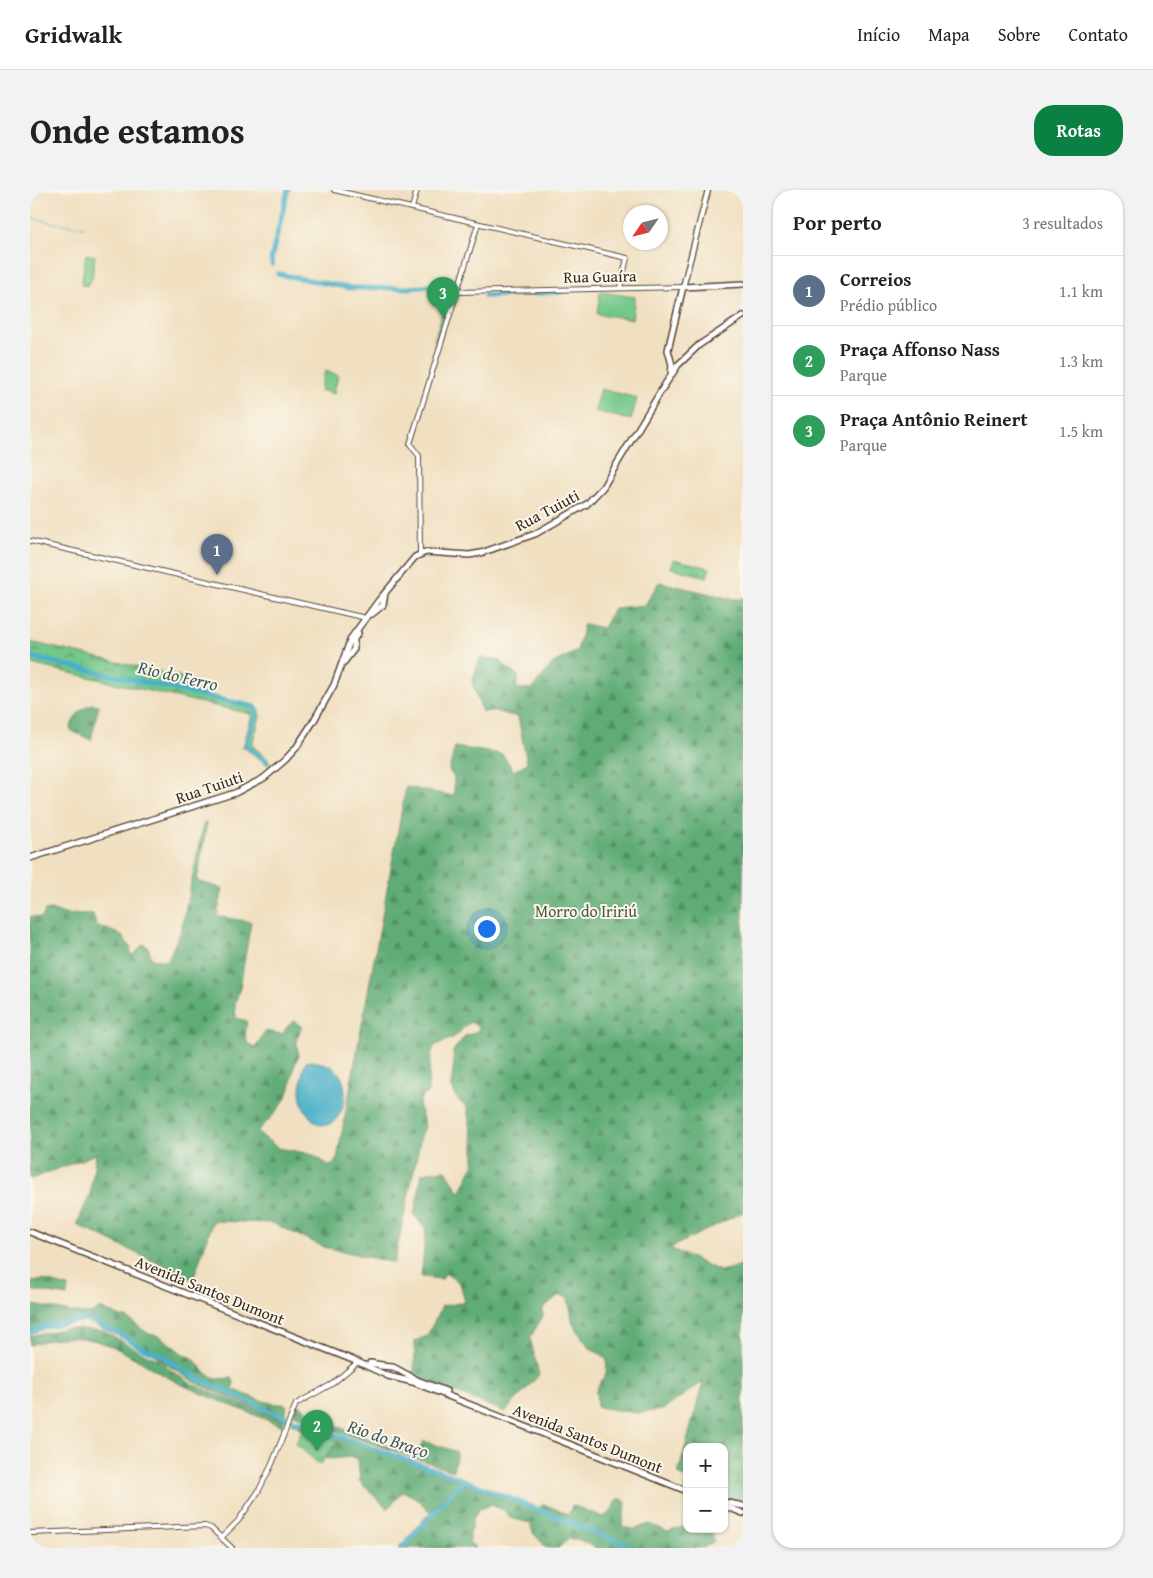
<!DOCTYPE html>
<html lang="pt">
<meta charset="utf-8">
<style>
body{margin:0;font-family:"Gentium Book Plus",serif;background:#f2f2f2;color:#222}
.controls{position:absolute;right:15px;bottom:15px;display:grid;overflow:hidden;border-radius:10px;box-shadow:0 1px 4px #0004}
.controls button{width:45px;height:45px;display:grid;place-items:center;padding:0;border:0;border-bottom:1px solid #e0e0e0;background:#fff;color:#222;font:25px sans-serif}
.compass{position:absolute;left:593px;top:15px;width:45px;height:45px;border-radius:50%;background:#fff;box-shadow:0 1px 4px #0004;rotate:235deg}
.you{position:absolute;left:456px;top:738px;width:18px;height:18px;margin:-12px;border:4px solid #fff;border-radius:50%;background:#1a73e8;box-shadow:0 0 0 8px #1a73e833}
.badge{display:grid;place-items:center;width:32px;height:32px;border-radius:50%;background:#0b8043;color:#fff;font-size:16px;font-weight:700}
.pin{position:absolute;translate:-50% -41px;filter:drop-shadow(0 1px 2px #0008)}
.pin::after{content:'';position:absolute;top:26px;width:18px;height:15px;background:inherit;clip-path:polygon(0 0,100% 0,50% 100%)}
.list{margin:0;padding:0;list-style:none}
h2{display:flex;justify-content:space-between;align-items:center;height:65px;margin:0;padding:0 20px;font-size:21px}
h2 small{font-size:16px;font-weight:400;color:#767676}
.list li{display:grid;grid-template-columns:32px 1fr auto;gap:15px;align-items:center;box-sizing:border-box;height:70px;padding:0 20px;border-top:1px solid #e0e0e0}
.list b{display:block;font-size:19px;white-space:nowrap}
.list p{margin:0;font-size:16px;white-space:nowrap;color:#767676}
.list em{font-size:16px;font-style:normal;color:#767676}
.map{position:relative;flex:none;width:713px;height:1358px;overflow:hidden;border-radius:20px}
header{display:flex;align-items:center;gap:30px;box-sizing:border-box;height:70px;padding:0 25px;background:#fff;border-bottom:1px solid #e0e0e0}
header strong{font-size:24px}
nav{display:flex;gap:28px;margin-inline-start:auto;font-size:18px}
.intro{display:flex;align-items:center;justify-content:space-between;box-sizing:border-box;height:120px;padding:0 30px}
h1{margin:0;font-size:35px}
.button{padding:12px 22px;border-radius:20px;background:#0b8043;color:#fff;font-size:18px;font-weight:700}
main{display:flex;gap:30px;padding:0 30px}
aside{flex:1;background:#fff;border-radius:20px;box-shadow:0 1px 4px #0004}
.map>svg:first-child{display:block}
.grass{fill:url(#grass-tufts);stroke:#577854}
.forest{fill:url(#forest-firs);stroke:#4c6b4a}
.wetland{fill:url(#wetland-marsh);stroke:#577854}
.garden{fill:#73c78a;stroke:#577854}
.water{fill:#48b0c7;stroke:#426d72}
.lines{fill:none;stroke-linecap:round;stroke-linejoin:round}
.stream{stroke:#48b0c7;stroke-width:1}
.river{stroke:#48b0c7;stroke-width:5}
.tertiary-casing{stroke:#564536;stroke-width:6}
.secondary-casing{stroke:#564536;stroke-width:7}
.primary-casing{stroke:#564536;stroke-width:8}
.tertiary{stroke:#fff;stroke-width:4}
.secondary{stroke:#fff;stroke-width:4.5}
.primary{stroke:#fff;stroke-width:5}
.labels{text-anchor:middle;stroke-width:4;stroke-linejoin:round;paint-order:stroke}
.street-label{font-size:16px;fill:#3b2a1e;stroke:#fbf7ec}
.park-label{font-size:16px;fill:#4c593e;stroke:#fbf7ec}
.water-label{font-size:18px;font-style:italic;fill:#405959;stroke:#fbf7ec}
</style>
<header>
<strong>Gridwalk</strong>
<nav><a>Início</a><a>Mapa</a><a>Sobre</a><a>Contato</a></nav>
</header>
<div class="intro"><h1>Onde estamos</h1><a class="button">Rotas</a></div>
<main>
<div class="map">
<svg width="713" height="1358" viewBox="0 0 713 1358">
<defs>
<pattern id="grass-tufts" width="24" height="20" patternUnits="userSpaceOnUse" patternTransform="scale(1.25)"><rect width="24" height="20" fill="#73c78a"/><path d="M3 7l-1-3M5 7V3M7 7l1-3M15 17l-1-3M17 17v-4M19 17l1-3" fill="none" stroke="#60a270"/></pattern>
<pattern id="forest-firs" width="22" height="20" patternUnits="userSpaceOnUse" patternTransform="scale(1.25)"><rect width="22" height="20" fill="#5eac76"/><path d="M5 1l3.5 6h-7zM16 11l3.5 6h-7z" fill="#4f8c60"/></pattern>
<pattern id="wetland-marsh" width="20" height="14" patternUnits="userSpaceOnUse" patternTransform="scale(1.25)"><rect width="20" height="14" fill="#73c78a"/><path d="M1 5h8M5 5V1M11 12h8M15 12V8" fill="none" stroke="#60a270"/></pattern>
</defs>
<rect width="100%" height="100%" fill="#fbf7ec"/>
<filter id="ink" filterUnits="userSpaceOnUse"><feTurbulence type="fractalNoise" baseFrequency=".02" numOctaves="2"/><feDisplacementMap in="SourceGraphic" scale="10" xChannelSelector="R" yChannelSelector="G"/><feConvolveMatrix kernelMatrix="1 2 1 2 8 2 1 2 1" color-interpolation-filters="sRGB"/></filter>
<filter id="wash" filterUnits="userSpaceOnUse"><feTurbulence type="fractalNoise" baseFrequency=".0096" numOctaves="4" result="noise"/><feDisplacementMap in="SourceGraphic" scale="20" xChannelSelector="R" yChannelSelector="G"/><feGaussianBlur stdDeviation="1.12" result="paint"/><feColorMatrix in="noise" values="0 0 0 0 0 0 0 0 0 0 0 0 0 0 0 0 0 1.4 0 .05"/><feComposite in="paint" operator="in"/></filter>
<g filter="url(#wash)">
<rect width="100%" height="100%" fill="#f0dfc0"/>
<g class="grass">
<polygon points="56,64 65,66 62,88 57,96 51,95"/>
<polygon points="418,104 423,108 410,149 404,151"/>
<polygon points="643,369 680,378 677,387 641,378"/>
<polygon points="272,1239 308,1251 290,1275 266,1254"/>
</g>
<g class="forest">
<path d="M 629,392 L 702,409 L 711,409 L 713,407 L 713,1022 L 640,1058 L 690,1081 L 713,1075 L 713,1310 L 701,1310 L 694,1307 L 694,1257 L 657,1257 L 657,1288 L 648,1284 L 673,1192 L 632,1220 L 606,1223 L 567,1217 L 566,1200 L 576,1184 L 577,1169 L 559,1157 L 543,1134 L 538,1108 L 529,1105 L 513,1118 L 513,1126 L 500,1148 L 509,1185 L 475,1222 L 384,1186 L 385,1151 L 397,1146 L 412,1116 L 435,1112 L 430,1093 L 415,1083 L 412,1089 L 391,1087 L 396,1040 L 384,1025 L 392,983 L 416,980 L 430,1003 L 444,974 L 444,957 L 437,918 L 427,909 L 421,895 L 424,874 L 423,861 L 435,846 L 444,843 L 450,838 L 441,832 C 432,837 433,839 427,845 C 421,851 411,851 405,856 C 399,862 399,893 398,903 L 391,908 L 389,916 L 395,936 L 391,947 L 364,1073 L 294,1057 L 242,1033 L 183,1031 L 163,1090 L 47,1035 L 60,1004 L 66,964 L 4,988 L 0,989 L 0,726 L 12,728 L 15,721 C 27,718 25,722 35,724 C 40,726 54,722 63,724 L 67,735 L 91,745 L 101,758 L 100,765 L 105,764 L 113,754 L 118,757 L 122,769 L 137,771 L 151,741 L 174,632 L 177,633 L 167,691 L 193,699 L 187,726 L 221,732 L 210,797 L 205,814 L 206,828 L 217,831 C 215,843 213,853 225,858 L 235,841 L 253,844 L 256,838 L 264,831 L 272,837 L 266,850 L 269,866 C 262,877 263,889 259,901 C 253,917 238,930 227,942 L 248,958 L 282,964 L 300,976 L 307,969 L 376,597 L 424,606 L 424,587 L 419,580 L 425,557 L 472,564 L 484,581 L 497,573 L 488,527 L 464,521 L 452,522 L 442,492 L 450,468 L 467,469 L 489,487 L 486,498 L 502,499 L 523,473 L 547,461 L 554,434 L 573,438 L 584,418 L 615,415 Z"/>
<path d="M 62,514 L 69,515 L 61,550 L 40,540 C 43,528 50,518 62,514 Z"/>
<polygon points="13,1090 38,1097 37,1106 0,1100 0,1092"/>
<path d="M 0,1115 C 19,1116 37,1123 56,1124 C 62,1124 66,1122 70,1118 L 91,1127 L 97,1128 L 119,1144 L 130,1146 L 153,1164 L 163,1168 L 175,1182 L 186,1189 L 202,1188 L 204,1192 L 203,1199 C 219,1206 238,1215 255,1214 L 257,1216 L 254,1230 L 168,1194 L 136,1174 L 126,1166 L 95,1149 L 56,1131 L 16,1138 L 0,1144 Z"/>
<path d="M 36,1138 L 73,1141 L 117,1165 L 129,1170 L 143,1182 L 166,1196 L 254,1231 L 252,1236 C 221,1223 190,1212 159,1198 C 99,1171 72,1131 0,1155 L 0,1146 Z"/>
<polygon points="269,1214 281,1224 296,1232 385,1267 394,1251 427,1262 423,1281 292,1236 264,1224 265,1218"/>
<path d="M 263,1230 L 437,1294 L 505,1320 L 514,1314 L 539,1325 L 542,1315 L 574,1327 L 582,1321 L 585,1311 L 590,1308 L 596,1312 L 592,1337 L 604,1339 L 620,1334 L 638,1342 L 655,1336 L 657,1336 L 657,1339 L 678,1339 L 682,1341 L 684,1351 L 674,1358 L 565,1358 L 548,1349 L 539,1349 L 528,1358 L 517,1358 L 503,1343 L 500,1333 L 480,1328 L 474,1320 L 461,1315 L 449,1319 L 443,1328 L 439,1352 L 446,1358 L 369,1358 L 400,1322 L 386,1308 L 373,1301 L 358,1319 L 330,1292 L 328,1269 C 318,1264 307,1271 295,1268 L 308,1251 L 272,1239 L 261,1233 Z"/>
</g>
<polygon class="wetland" points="0,452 156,488 158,490 156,498 158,501 228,518 230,527 222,555 238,569 240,574 238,575 213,557 222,525 221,524 5,475 0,473"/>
<g class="garden">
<polygon points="570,102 605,107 602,129 567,124"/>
<polygon points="295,181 308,185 304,204 290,200"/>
<polygon points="571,199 607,208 601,230 565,221"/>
</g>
<path class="water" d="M 281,871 C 287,872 294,873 299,875 C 333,892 306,958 280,927 C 266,910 270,897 274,876 L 276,872 Z"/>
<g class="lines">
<polyline class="stream" points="0,27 19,32 54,37"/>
<g class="river">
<polyline points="242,74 241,69 258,0"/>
<polyline points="248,84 320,98 379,98 414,95 420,96"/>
<polyline points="455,106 531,102"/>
<polyline points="0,467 225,517 227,520 227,523 216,554 217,557 237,571"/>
<polyline points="0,1142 15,1136 56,1129 90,1144 112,1158 132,1165 136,1169 171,1190 241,1222 434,1290 592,1353 599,1358"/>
<polyline points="371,1358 434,1290"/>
</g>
</g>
</g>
<g filter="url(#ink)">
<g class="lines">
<defs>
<g id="tertiary">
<polyline points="304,0 597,68 590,98"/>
<polyline points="382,18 387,0"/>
<polyline points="427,102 653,97"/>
<polyline points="0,351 336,428"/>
<polyline points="390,363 389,266 380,254 448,34"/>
<polyline points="0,1343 175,1336 181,1338 202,1358"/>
<polyline points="191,1348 208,1331 228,1302 242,1274 266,1214 302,1194 328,1172"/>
</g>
<polyline id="secondary" points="653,97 678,0"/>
<g id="primary">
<polyline points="641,183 642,175 638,160 653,97 713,94"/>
<polyline points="342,424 353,415 355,403"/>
<polyline points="314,472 324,459 324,449 328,443"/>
<polyline points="0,668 205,603 234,588 255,570 266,558 283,532 304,495 321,448 349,410 385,367 396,362 439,365 451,363 505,344 557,314 573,297 634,196 648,175 669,155 713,126"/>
<polyline points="0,1042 328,1172 358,1186 383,1192 657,1301"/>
<polyline points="340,1173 352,1175"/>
<polyline points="350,1176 363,1177 387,1190 416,1201"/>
<polyline points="694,1312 713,1316"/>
<polyline points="694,1316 713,1323"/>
</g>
</defs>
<use href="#tertiary" class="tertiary-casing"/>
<use href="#secondary" class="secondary-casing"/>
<use href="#primary" class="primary-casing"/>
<use href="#tertiary" class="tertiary"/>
<use href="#secondary" class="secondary"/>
<use href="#primary" class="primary"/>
</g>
</g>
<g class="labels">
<g class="street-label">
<text transform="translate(570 86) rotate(-1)" y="6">Rua Guaíra</text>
<text transform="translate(517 320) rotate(-28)" y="6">Rua Tuiuti</text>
<text transform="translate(179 597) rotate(-19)" y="6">Rua Tuiuti</text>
<text transform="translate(180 1100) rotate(22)" y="6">Avenida Santos Dumont</text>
<text transform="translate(558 1248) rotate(22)" y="6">Avenida Santos Dumont</text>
</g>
<g class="park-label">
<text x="556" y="727">Morro do Iririú</text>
</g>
<g class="water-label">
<text transform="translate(148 486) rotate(13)" y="6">Rio do Ferro</text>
<text transform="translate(358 1249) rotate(19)" y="6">Rio do Braço</text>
</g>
</g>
</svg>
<div class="controls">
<button>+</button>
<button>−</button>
</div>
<svg class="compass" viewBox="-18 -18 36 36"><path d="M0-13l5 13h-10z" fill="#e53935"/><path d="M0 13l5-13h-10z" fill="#767676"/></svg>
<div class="you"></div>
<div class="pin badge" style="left:187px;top:385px;background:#5c6f8a">1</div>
<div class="pin badge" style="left:287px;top:1261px;background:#2e9e5b">2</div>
<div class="pin badge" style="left:413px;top:128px;background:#2e9e5b">3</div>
</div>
<aside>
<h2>Por perto<small>3 resultados</small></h2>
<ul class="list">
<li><span class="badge" style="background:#5c6f8a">1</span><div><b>Correios</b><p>Prédio público</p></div><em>1.1 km</em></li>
<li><span class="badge" style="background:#2e9e5b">2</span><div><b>Praça Affonso Nass</b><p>Parque</p></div><em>1.3 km</em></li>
<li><span class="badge" style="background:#2e9e5b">3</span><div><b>Praça Antônio Reinert</b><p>Parque</p></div><em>1.5 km</em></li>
</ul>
</aside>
</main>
